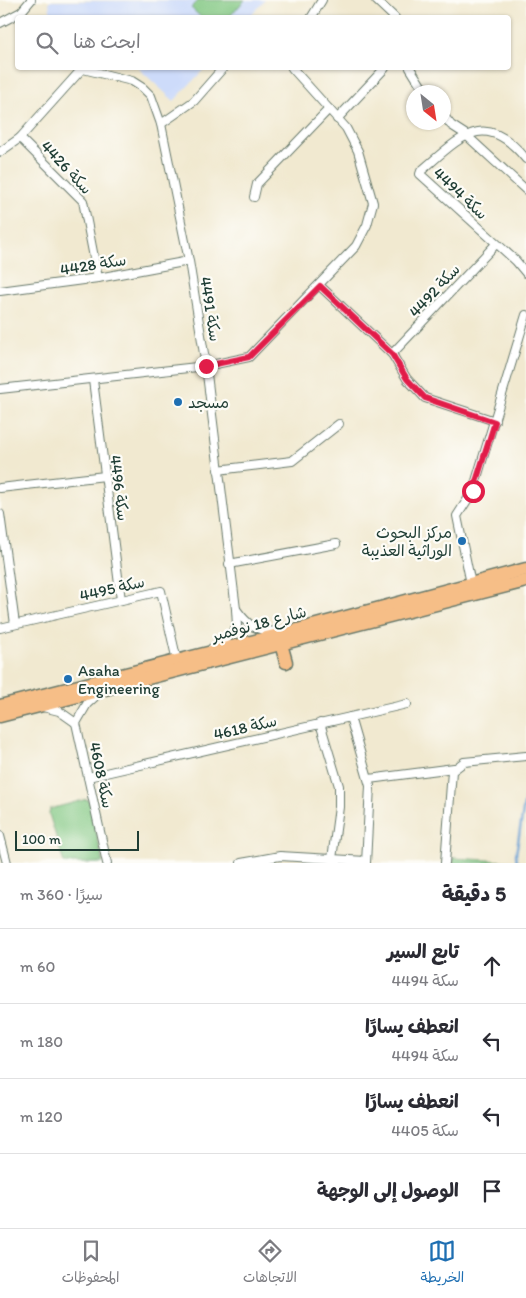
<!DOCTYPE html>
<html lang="ar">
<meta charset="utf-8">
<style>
body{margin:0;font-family:Itim,"Playpen Sans Arabic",sans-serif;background:#f7f7f7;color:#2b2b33;direction:rtl}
.compass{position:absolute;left:406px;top:85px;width:45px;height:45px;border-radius:50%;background:#fff;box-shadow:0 1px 4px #0004;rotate:150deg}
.scale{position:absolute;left:15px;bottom:12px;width:124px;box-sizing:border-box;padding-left:5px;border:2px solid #1f3d34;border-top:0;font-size:14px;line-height:18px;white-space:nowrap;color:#1f3d34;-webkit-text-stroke:4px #fdfcf7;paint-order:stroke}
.stop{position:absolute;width:15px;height:15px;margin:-11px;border:4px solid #e11d48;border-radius:50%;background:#fff}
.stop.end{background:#e11d48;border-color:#fff;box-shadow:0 1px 5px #0008}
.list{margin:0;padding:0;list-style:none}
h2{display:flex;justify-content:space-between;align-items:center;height:65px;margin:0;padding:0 20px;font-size:21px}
h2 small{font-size:16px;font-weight:400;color:#7c7c81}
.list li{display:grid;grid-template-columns:32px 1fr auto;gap:15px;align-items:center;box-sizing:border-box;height:75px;padding:0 20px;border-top:1px solid #e1e1e2}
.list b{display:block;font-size:19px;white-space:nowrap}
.list p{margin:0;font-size:16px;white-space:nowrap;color:#7c7c81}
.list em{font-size:16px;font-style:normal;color:#7c7c81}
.icon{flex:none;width:28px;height:28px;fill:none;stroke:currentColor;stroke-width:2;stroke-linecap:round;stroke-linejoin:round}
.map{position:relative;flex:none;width:526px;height:863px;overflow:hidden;direction:ltr}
.search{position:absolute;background:#fff;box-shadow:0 1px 4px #0004;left:15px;right:15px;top:15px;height:55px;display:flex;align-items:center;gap:12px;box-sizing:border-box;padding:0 18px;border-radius:5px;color:#7c7c81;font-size:19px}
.sheet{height:365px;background:#fff}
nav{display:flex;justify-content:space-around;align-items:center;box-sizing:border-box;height:70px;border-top:1px solid #e1e1e2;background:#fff;font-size:14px;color:#7c7c81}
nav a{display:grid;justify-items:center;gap:2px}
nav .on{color:#1f6fb2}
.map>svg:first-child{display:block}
.built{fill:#cddbfa}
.green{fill:#81c782;stroke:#50825b}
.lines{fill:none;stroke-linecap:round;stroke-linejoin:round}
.stream{stroke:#649ed3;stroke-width:2.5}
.street-casing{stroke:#68796b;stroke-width:10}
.primary-casing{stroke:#68796b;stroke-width:15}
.street{stroke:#fff;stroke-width:8}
.primary{stroke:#f6be87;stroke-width:12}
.route{stroke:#e11d48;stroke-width:6}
.poi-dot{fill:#1f6fb2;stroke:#fdfcf7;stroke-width:2}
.labels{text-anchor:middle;stroke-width:4.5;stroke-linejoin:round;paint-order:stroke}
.street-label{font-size:16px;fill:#1f3d34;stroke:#fdfcf7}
.poi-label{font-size:16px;fill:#1f3d34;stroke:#fdfcf7;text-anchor:start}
</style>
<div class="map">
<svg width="526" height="863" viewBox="0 0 526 863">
<rect width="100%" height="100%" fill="#fdfcf7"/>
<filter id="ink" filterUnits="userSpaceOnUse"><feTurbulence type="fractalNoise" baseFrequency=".02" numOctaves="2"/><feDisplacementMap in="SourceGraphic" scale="10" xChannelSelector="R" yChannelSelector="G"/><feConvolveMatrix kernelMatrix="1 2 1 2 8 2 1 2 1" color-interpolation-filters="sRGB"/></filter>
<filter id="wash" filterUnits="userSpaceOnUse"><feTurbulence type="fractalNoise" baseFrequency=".0096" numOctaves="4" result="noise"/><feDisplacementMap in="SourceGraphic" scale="20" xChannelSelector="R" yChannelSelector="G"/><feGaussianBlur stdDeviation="1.12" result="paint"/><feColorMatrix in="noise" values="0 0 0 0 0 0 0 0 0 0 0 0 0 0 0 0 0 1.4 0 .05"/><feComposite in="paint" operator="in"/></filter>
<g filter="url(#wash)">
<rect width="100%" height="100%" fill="#f1e9d0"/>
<g class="built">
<polygon points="265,0 249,18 57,17 50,11 49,1"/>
<polygon points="138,68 205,68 174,101"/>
</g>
<g class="green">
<polygon points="199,0 245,0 229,17 202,18 191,8"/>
<polygon points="87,799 90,804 103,863 64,863 49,814 50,809"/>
<polygon points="454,858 520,862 520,863 453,863"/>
</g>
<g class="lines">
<polyline class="stream" points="517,863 516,854 526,792"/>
</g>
</g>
<g filter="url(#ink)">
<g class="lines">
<defs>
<g id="street">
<polyline points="376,0 395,18"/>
<polyline points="311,18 322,0"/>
<polyline points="0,23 21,12 31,0"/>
<polyline points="79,68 132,81 143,88 151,96 161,124 189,261 206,366 236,609"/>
<polyline points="410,68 425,92"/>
<polyline points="444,116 451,125 465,134 526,190"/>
<polyline points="337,119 385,68"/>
<polyline points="161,124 194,101 223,68"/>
<polyline points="20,138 83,201 98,278"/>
<polyline points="0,152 20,138 81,70"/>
<path d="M 526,159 C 484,107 459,139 421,171 L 420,174 L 516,261 L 526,273"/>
<polyline points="254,197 257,184 329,109"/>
<polyline points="320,286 392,354 407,379 425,398 495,421"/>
<polyline points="0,291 98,278 189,261"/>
<polyline points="392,354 496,244"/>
<polyline points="93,380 121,600"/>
<polyline points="0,389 206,366 249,357 356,246 367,225 373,203 358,151 346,128 292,68"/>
<polyline points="218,470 292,461 339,424"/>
<polyline points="0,488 105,476"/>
<polyline points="0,514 15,624"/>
<polyline points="229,564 336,544"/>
<polyline points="471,584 457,516 473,491 526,315"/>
<polyline points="0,628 161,591 177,661"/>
<path d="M 212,648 L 225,641 L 237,626 L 236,609 C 249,627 255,630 278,632"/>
<polyline points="99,693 87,704 76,723 107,863"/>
<polyline points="43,707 59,711 76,723"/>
<polyline points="350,717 370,786 366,863"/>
<polyline points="320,723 339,786 339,807 332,859"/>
<polyline points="88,777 407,704"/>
<polyline points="369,779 454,768"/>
<polyline points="0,836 7,863"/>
<polyline points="241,863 280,856 366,861"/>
<polyline points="445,863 452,771 464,762 526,756"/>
</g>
<g id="primary">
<polyline points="281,644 286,662"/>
<polyline points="0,706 290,632 526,569"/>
<polyline points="0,716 526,581"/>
</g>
</defs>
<use href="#street" class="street-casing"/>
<use href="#primary" class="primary-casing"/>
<use href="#street" class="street"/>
<use href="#primary" class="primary"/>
</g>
</g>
<g class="lines" filter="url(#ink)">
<polyline class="route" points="206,366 249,357 320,286 392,354 407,379 425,398 495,422 473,491"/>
</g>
<g class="poi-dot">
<circle cx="178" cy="402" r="5"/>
<circle cx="462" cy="541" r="5"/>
<circle cx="68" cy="679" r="5"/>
</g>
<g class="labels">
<g class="street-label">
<text transform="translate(67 167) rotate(47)" y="6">سكة 4426</text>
<text transform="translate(461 193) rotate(43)" y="6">سكة 4494</text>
<text transform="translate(93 264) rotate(-9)" y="6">سكة 4428</text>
<text transform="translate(434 290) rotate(-47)" y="6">سكة 4492</text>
<text transform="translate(211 309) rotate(81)" y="6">سكة 4491</text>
<text transform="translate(120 488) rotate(83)" y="6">سكة 4496</text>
<text transform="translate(112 588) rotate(-13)" y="6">سكة 4495</text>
<text transform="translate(259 623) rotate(-15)" y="6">شارع 18 نوفمبر</text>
<text transform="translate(245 727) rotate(-13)" y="6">سكة 4618</text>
<text transform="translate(102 775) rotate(78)" y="6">سكة 4608</text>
</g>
<g class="poi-label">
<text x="188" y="408">مسجد</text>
<text x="452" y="538" text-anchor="end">مركز البحوث<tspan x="452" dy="18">الوراثية العذيبة</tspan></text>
<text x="78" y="676">Asaha<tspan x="78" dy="18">Engineering</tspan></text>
</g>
</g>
</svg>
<svg class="compass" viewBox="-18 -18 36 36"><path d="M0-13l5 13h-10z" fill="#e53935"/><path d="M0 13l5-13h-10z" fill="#7c7c81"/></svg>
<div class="scale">100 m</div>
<div class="stop" style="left:473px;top:491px"></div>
<div class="stop end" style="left:206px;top:366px"></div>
<div class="search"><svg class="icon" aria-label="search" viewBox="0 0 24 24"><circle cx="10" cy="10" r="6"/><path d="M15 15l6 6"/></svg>ابحث هنا</div>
</div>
<section class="sheet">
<h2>5 دقيقة<small>سيرًا · 360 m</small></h2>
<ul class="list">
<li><svg class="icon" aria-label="ahead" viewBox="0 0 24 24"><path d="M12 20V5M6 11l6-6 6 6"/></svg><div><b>تابع السير</b><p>سكة 4494</p></div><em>60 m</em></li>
<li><svg class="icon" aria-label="left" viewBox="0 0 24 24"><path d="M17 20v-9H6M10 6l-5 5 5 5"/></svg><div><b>انعطف يسارًا</b><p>سكة 4494</p></div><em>180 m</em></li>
<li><svg class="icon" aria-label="left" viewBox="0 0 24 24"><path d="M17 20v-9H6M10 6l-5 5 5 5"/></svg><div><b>انعطف يسارًا</b><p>سكة 4405</p></div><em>120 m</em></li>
<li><svg class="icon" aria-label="arrive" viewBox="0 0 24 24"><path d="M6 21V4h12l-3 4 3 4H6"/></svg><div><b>الوصول إلى الوجهة</b></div></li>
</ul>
</section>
<nav>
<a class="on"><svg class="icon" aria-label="map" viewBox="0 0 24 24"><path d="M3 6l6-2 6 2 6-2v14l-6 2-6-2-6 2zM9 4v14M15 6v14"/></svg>الخريطة</a>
<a><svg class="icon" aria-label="directions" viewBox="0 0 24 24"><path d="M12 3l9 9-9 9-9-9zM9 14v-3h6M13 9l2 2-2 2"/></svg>الاتجاهات</a>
<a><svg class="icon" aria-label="saved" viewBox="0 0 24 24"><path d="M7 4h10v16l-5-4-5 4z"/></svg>المحفوظات</a>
</nav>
